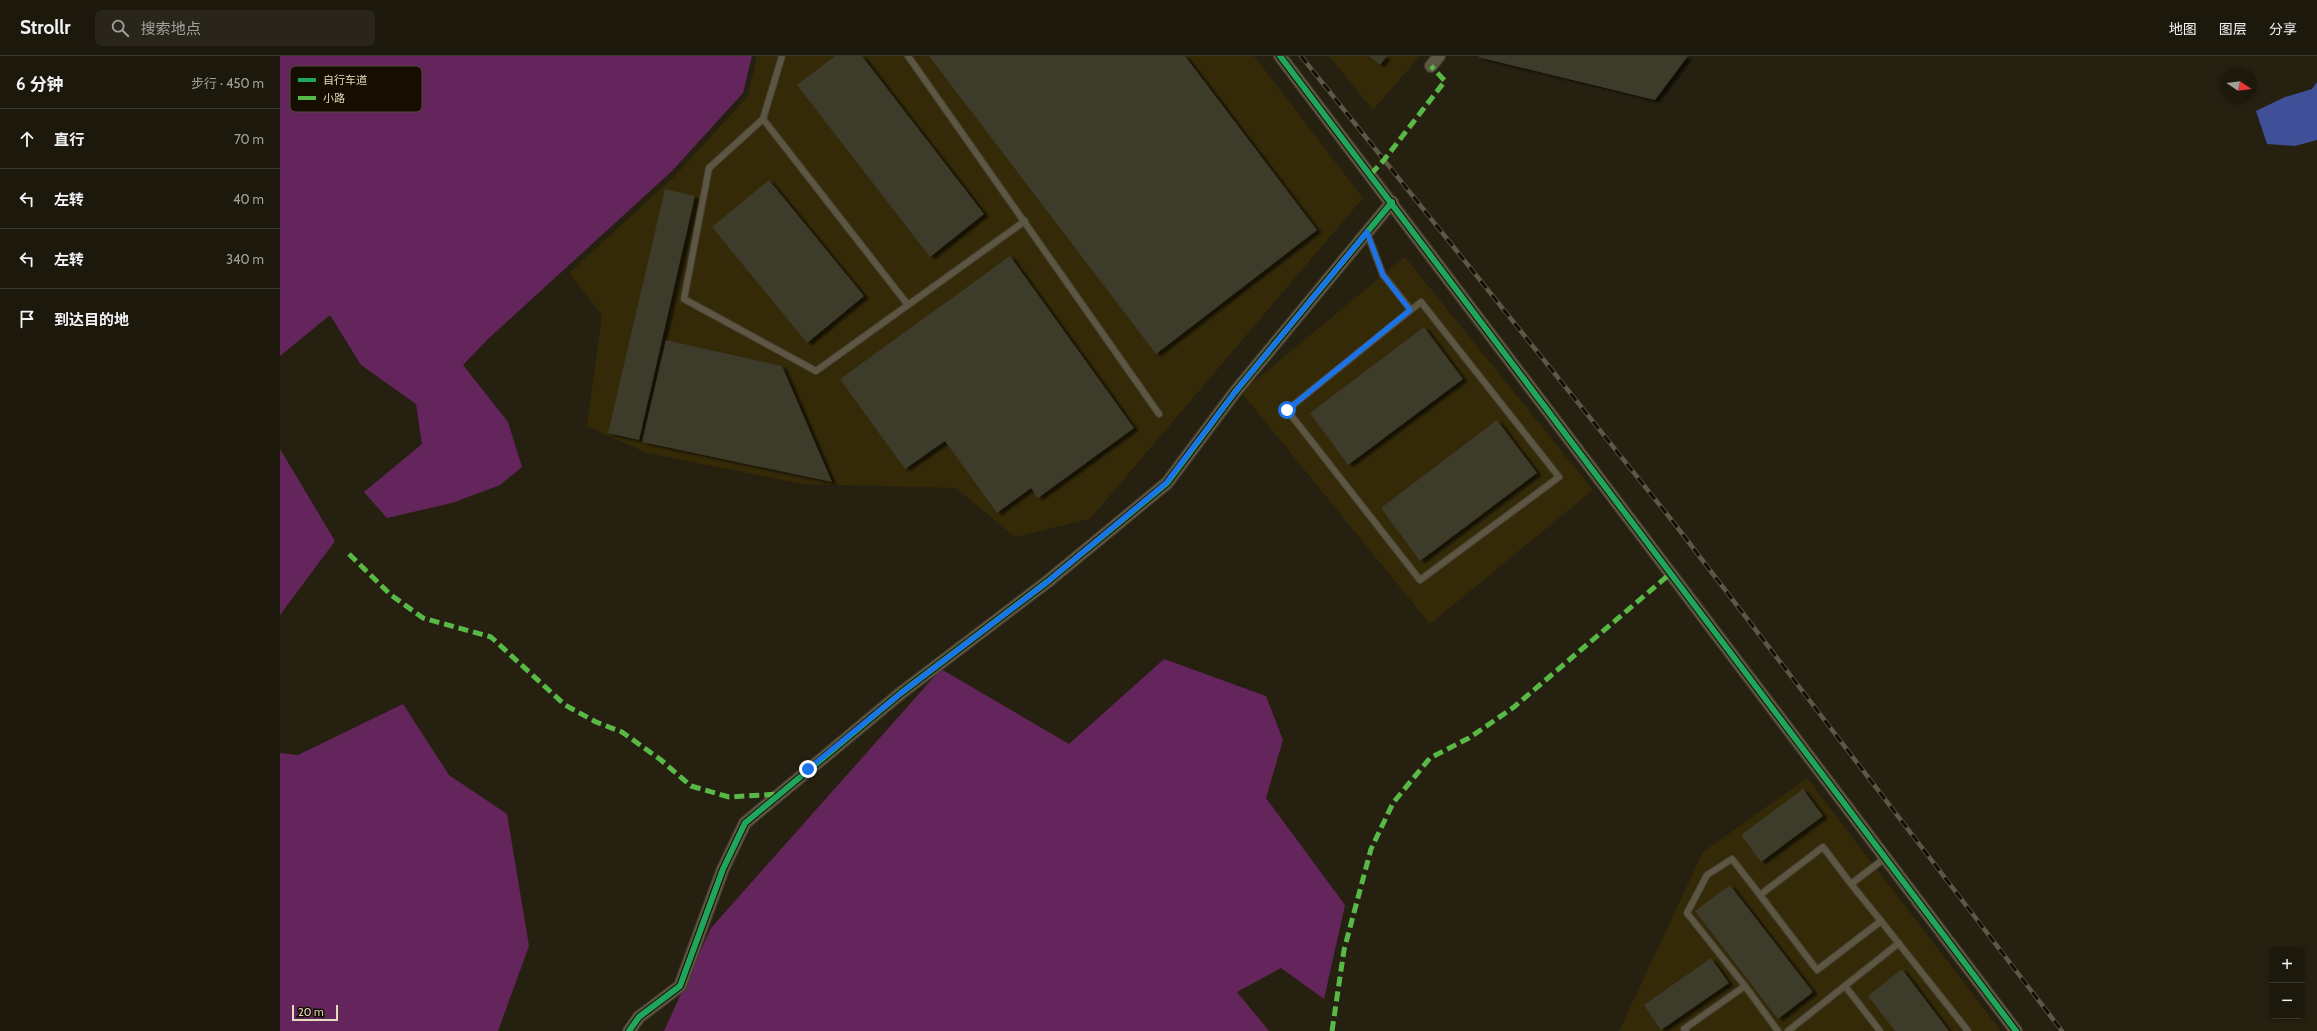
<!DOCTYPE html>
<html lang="zh">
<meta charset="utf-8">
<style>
body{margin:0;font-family:Cabin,"Noto Sans SC",sans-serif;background:#29251a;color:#f1f3f6}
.controls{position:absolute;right:12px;bottom:12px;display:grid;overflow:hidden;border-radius:6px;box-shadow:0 2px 6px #0003}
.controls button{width:36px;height:36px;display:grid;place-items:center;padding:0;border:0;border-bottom:1px solid #3a372d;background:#1c180c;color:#f1f3f6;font:20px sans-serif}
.compass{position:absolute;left:1941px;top:12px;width:36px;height:36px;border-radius:50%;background:#1c180c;box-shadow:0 2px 6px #0003;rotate:103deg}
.scale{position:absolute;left:12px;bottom:10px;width:46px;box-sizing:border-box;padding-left:4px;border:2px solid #e5dbbf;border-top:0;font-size:11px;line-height:14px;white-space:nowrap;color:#e5dbbf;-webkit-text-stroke:3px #160e00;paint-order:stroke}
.stop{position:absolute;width:12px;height:12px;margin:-9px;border:3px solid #1a73e8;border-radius:50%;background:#fff}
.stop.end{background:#1a73e8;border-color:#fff;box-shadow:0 1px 4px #0008}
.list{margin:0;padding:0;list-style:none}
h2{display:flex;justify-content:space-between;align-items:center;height:52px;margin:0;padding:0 16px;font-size:17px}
h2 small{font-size:13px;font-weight:400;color:#a0a09d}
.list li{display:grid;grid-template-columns:26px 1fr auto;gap:12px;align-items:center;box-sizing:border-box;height:60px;padding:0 16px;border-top:1px solid #3a372d}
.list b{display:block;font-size:15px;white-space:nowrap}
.list em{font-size:13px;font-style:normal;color:#a0a09d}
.icon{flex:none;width:22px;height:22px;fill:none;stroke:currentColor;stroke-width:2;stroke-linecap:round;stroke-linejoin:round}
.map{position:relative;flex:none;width:2037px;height:975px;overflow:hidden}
header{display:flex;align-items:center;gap:24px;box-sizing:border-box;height:56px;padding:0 20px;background:#1c180c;border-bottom:1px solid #3a372d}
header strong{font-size:19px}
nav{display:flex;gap:22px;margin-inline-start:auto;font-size:14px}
.search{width:280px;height:36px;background:#29251a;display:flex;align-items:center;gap:10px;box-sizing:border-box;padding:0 14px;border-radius:6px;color:#a0a09d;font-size:15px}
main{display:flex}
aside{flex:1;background:#1c180c}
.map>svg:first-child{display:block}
.built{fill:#342a08}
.green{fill:#63255b}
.water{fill:#3f5098}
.building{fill:#3d3a2a;filter:url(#shadow)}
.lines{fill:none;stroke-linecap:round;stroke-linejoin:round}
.lane-casing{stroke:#423d30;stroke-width:8}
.street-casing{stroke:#423d30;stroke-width:14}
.lane{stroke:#5c5642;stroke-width:6}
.street{stroke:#5c5642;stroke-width:12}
.rail-casing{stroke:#5d5747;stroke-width:4.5}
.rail{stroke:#160e00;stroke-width:3;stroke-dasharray:9;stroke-linecap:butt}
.quiet{stroke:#58b947;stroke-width:5;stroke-dasharray:10 5;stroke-linecap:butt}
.cycleway-casing{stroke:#160e00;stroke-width:8}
.cycleway{stroke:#20a55d;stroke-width:6}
.route{stroke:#1a73e8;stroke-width:5}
.key{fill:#160e00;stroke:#544c39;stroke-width:1}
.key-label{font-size:11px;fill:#e5dbbf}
</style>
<header>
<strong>Strollr</strong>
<div class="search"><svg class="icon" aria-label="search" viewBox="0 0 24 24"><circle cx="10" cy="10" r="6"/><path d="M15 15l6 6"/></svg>搜索地点</div>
<nav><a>地图</a><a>图层</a><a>分享</a></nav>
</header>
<main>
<aside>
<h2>6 分钟<small>步行 · 450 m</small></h2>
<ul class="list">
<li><svg class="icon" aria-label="ahead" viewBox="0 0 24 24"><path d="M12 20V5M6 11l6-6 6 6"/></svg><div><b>直行</b></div><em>70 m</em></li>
<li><svg class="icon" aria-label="left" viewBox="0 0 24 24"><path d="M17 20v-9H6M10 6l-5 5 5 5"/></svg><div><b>左转</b></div><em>40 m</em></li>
<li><svg class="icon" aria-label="left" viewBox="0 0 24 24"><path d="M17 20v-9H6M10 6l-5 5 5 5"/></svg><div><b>左转</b></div><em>340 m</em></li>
<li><svg class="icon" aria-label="arrive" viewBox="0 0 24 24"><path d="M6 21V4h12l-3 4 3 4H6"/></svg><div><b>到达目的地</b></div></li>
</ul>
</aside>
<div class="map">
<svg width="2037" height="975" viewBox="0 0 2037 975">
<defs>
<filter id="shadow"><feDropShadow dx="4.5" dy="2.5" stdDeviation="1" flood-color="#0009"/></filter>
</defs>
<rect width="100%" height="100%" fill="#262010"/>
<g class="built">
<polygon points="477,0 974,0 1083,142 810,463 735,481 676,432 522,428 367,397 307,370 322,259 289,217 397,118 468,40"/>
<polygon points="1049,0 1140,0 1093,54"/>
<polygon points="1125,201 1313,434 1150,568 961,336"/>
<polygon points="1527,722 1721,975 1339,975 1423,796"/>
</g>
<g class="green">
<polygon points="0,0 472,0 463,37 392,115 208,283 183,309 228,366 242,411 220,429 172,447 107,462 84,436 142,388 136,348 81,309 50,259 0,300"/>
<polygon points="0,393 55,485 0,559"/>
<polygon points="884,603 986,640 1003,684 986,742 1065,849 1044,943 1001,912 957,936 989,975 384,975 431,872 661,613 789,688"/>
<polygon points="123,648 169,719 227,758 249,890 218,975 0,975 0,697 18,699"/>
</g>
<polygon class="water" points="2037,26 2037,84 2015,90 1987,88 1976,55 2005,41 2032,33"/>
<g class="building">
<polygon points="555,0 582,0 704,158 650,201 517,29"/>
<polygon points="649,0 905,0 1037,174 876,298"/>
<polygon points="1089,0 1107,0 1100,9"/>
<polygon points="1200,0 1408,0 1375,44 1198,1"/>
<polygon points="489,124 584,240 527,287 432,171"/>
<polygon points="385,133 415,140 359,384 328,377"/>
<polygon points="730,200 854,372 758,442 751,432 717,457 665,385 625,413 560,323"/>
<polygon points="1144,271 1183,323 1068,409 1030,357"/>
<polygon points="386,284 502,310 552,426 362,386"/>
<polygon points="1217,364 1257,417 1140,505 1101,452"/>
<polygon points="1523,733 1543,760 1481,806 1461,779"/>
<polygon points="1450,829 1533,936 1498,963 1415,855"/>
<polygon points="1431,902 1449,927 1381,974 1364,949"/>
<polygon points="1622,913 1669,975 1615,975 1588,940"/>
</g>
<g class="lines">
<defs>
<g id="lane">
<polyline points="502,0 483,63 628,249"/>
<polyline points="628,0 879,358"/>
<polyline points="483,63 429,112 404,243 536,315 745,165"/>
<polyline points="1087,177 1103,219 1131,254 1007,354 1140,524 1279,421 1141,246 1131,254"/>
<polyline points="1571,828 1601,865 1537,914 1480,839 1543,791 1571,828 1605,802"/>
<polyline points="1601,865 1688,975"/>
<polyline points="1465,930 1407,857 1427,819 1452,803 1480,839"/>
<polyline points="1565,930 1600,975"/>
<polyline points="1406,975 1404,973 1465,930 1498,975"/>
<polyline points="1508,975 1619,887"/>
</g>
<g id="street">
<polyline points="1000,0 1736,975"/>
<polyline points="1151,10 1159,0"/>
<polyline points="349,975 359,961 400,930 443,813 465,767 621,637 767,526 887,427 955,336 1112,146"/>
</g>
</defs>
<use href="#lane" class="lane-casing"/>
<use href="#street" class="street-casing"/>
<use href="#lane" class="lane"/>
<use href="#street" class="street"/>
<defs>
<polyline id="rail" points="1021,0 1394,467 1782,975"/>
</defs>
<use href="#rail" class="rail-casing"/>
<use href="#rail" class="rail"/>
<g class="quiet">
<polyline points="1091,118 1104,104 1165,25 1151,10"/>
<polyline points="69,498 111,539 143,562 211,581 285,649 316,666 342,676 381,704 411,730 449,741 499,738"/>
<polyline points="1052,975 1064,894 1091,793 1113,747 1150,702 1189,682 1234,651 1391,517"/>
</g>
<defs>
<g id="cycleway">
<polyline points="1000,0 1736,975"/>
<polyline points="349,975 359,961 400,930 443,813 465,767 621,637 767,526 887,427 955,336 1112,146"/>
</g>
</defs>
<use href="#cycleway" class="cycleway-casing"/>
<use href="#cycleway" class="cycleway"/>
</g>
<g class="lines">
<polyline class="route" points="528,713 621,637 767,526 886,427 955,336 1087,176 1103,219 1130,254 1007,354"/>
</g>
<rect x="10" y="10" width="132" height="46" rx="6" class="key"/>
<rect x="18" y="22" width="18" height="4" fill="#20a55d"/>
<rect x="18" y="40" width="18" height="4" fill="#58b947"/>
<g class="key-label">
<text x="43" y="28">自行车道</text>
<text x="43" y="46">小路</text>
</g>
</svg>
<div class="controls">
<button>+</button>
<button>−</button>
</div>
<svg class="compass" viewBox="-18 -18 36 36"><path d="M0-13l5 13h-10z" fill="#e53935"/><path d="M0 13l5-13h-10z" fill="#a0a09d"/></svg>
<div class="scale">20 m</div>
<div class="stop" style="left:1007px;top:354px"></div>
<div class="stop end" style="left:528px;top:713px"></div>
</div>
</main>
